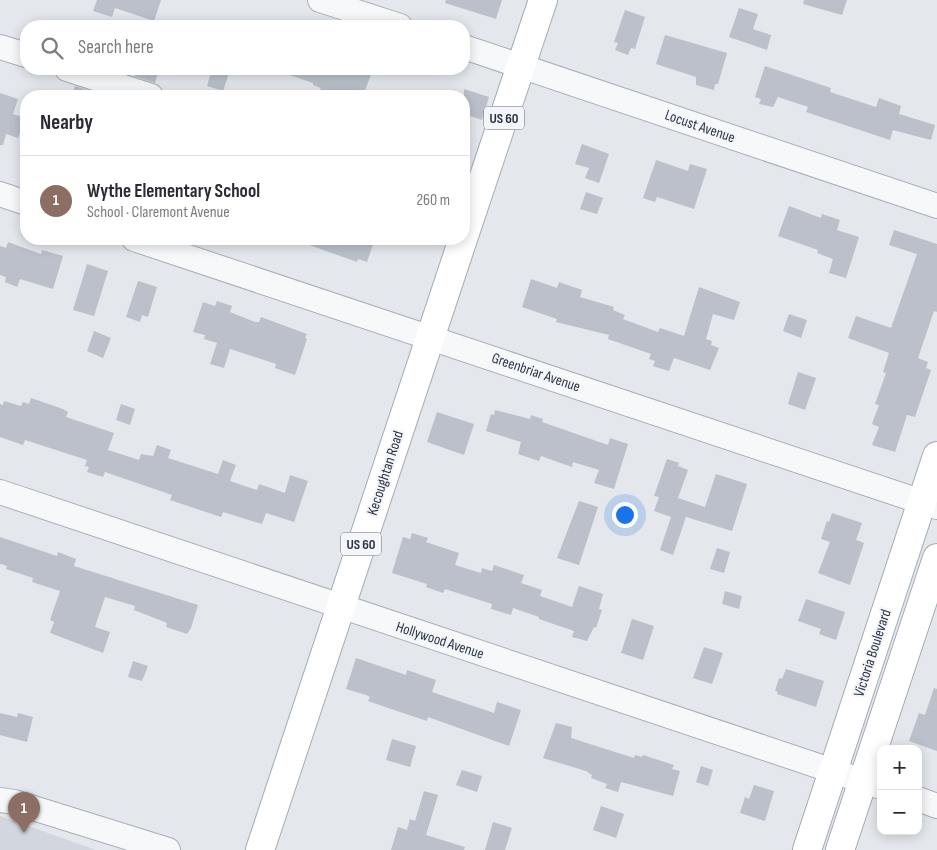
<!DOCTYPE html>
<meta charset="utf-8">
<style>
body{margin:0;font-family:"Sofia Sans Condensed",sans-serif;background:#f2f2f3;color:#2b2b33}
.controls{position:absolute;right:15px;bottom:15px;display:grid;overflow:hidden;border-radius:10px;box-shadow:0 2px 12px #0003}
.controls button{width:45px;height:45px;display:grid;place-items:center;padding:0;border:0;border-bottom:1px solid #e1e1e2;background:#fff;color:#2b2b33;font:25px sans-serif}
.you{position:absolute;left:624px;top:514px;width:18px;height:18px;margin:-12px;border:4px solid #fff;border-radius:50%;background:#1a73e8;box-shadow:0 0 0 8px #1a73e833}
.badge{display:grid;place-items:center;width:32px;height:32px;border-radius:50%;background:#d1495b;color:#fff;font-size:16px;font-weight:700}
.pin{position:absolute;translate:-50% -41px;filter:drop-shadow(0 1px 2px #0008)}
.pin::after{content:'';position:absolute;top:26px;width:18px;height:15px;background:inherit;clip-path:polygon(0 0,100% 0,50% 100%)}
.list{margin:0;padding:0;list-style:none}
h2{display:flex;justify-content:space-between;align-items:center;height:65px;margin:0;padding:0 20px;font-size:21px}
h2 small{font-size:16px;font-weight:400;color:#7c7c81}
.list li{display:grid;grid-template-columns:32px 1fr auto;gap:15px;align-items:center;box-sizing:border-box;height:90px;padding:0 20px;border-top:1px solid #e1e1e2}
.list b{display:block;font-size:19px;white-space:nowrap}
.list p{margin:0;font-size:16px;white-space:nowrap;color:#7c7c81}
.list em{font-size:16px;font-style:normal;color:#7c7c81}
.icon{flex:none;width:28px;height:28px;fill:none;stroke:currentColor;stroke-width:2;stroke-linecap:round;stroke-linejoin:round}
.map{position:relative;flex:none;width:937px;height:850px;overflow:hidden}
.search{position:absolute;background:#fff;box-shadow:0 2px 12px #0003;left:20px;top:20px;width:450px;height:55px;display:flex;align-items:center;gap:12px;box-sizing:border-box;padding:0 18px;border-radius:20px;color:#7c7c81;font-size:19px}
.panel{position:absolute;background:#fff;box-shadow:0 2px 12px #0003;left:20px;top:90px;width:450px;height:155px;border-radius:20px}
.map>svg:first-child{display:block}
.built{fill:#d2d6de}
.building{fill:#bbc0ca}
.lines{fill:none;stroke-linecap:round;stroke-linejoin:round}
.minor-casing{stroke:#a9aeb7;stroke-width:26}
.major-casing{stroke:#a3abb8;stroke-width:30}
.minor{stroke:#f7f8fa;stroke-width:24}
.major{stroke:#fff;stroke-width:28}
.labels{text-anchor:middle;stroke-width:4;stroke-linejoin:round;paint-order:stroke}
.shield{fill:#f4f6f9;stroke:#676e7b;stroke-width:1}
.shield-label{font-size:14px;font-weight:bold;fill:#2b3445}
.street-label{font-size:15px;fill:#2b3445;stroke:#f4f6f9}
</style>
<div class="map">
<svg width="937" height="850" viewBox="0 0 937 850">
<rect width="100%" height="100%" fill="#e4e7ec"/>
<polygon class="built" points="0,816 96,850 0,850"/>
<g class="building">
<polygon points="97,0 161,0 154,21 115,8 112,17 93,11"/>
<polygon points="446,0 502,0 496,19 445,3"/>
<polygon points="804,0 847,0 842,15 803,4"/>
<polygon points="739,8 758,14 753,29 771,35 767,50 729,37"/>
<polygon points="625,10 645,17 635,49 631,48 628,55 615,50 618,43 614,42"/>
<polygon points="665,35 727,53 718,84 715,84 714,90 696,85 696,77 656,64"/>
<polygon points="765,66 831,88 830,92 876,107 879,98 901,106 899,114 935,125 931,140 893,130 890,140 806,112 808,107 778,97 773,107 759,104 761,99 755,97"/>
<polygon points="136,69 159,69 155,83 134,76"/>
<polygon points="212,69 229,73 223,91 207,86"/>
<polygon points="278,69 373,69 363,96 348,96 336,92 334,96 330,96 319,92 321,88 313,85 313,83 278,71"/>
<polygon points="75,86 107,96 72,96"/>
<polygon points="464,89 489,97 482,120 464,114"/>
<polygon points="0,93 18,99 13,114 25,118 18,138 6,134 3,145 0,145"/>
<polygon points="582,144 609,154 599,183 585,178 589,168 575,164"/>
<polygon points="656,160 688,171 690,164 707,169 694,209 657,197 655,202 643,198"/>
<polygon points="586,192 603,198 597,214 580,209"/>
<polygon points="789,206 821,218 822,214 840,220 837,230 859,237 846,278 829,273 833,259 817,253 818,250 778,236"/>
<polygon points="894,230 937,244 937,312 934,311 918,358 928,362 926,368 931,370 915,417 907,415 895,452 872,445 879,427 872,424 879,405 875,404 886,373 883,372 889,353 848,338 856,316 891,328 917,254 889,245"/>
<polygon points="298,239 375,239 367,262 358,259 357,262 298,241"/>
<polygon points="8,242 41,254 42,250 63,256 53,289 20,279 17,287 5,282 6,277 0,275 0,246 6,248"/>
<polygon points="87,264 108,271 94,316 73,310"/>
<polygon points="531,279 557,288 559,282 582,290 580,297 614,307 613,310 625,315 623,319 658,332 660,328 684,336 699,287 740,302 734,320 713,314 706,339 712,341 711,345 719,348 710,370 674,358 669,371 653,366 655,361 649,359 651,354 608,339 609,335 556,322 557,319 522,307"/>
<polygon points="138,281 157,287 148,317 142,315 140,322 126,317"/>
<polygon points="217,301 232,306 230,312 255,322 259,322 261,317 307,334 305,338 307,339 295,375 275,368 276,364 230,349 224,368 210,364 217,343 204,339 205,335 193,332 203,302 215,306"/>
<polygon points="789,314 807,320 801,338 783,331"/>
<polygon points="94,331 111,338 103,358 87,351"/>
<polygon points="798,372 816,378 805,410 788,404"/>
<polygon points="31,398 63,409 68,412 66,417 114,433 108,450 139,460 141,454 153,456 157,445 171,450 168,458 218,474 223,460 236,465 230,481 257,490 259,484 285,493 290,475 308,481 294,522 266,513 262,524 223,512 221,517 170,500 172,495 105,472 103,477 87,472 89,467 85,466 87,460 25,440 23,445 0,437 0,404 3,405 4,401 21,406 23,402 29,404"/>
<polygon points="121,404 135,409 130,425 116,420"/>
<polygon points="495,410 530,419 531,415 543,419 542,422 608,445 610,438 628,444 614,489 594,483 599,470 573,462 572,467 541,456 539,461 518,454 521,442 486,431 491,414 494,415"/>
<polygon points="437,412 474,424 464,455 427,442"/>
<polygon points="667,459 679,463 678,466 688,470 678,498 705,507 716,474 747,484 732,531 686,517 673,555 660,550 671,517 654,511 659,497 654,496"/>
<polygon points="579,501 598,507 579,565 557,558"/>
<polygon points="832,513 862,523 856,540 864,543 850,585 818,573 830,542 821,539 827,521 829,522"/>
<polygon points="412,533 428,538 426,542 459,553 455,565 481,573 482,568 492,571 494,565 524,575 521,583 542,590 540,596 572,607 579,586 603,594 599,609 602,610 596,628 594,627 587,641 572,637 574,631 539,619 539,617 513,608 511,615 491,609 492,604 445,589 443,593 426,587 427,584 392,573 403,537 410,539"/>
<polygon points="0,537 57,556 58,552 76,559 74,566 198,605 191,628 187,634 166,627 167,623 134,610 135,606 105,597 95,627 110,632 103,653 50,633 54,622 50,620 60,591 32,582 33,578 6,569 7,566 0,564"/>
<polygon points="717,548 730,552 724,573 710,569"/>
<polygon points="725,591 742,596 739,609 722,604"/>
<polygon points="806,599 845,612 836,640 819,634 821,629 798,621"/>
<polygon points="632,619 654,626 643,660 621,653"/>
<polygon points="704,647 723,653 712,684 693,678"/>
<polygon points="356,658 406,675 407,670 436,680 432,692 494,713 497,702 521,710 509,746 428,717 427,721 397,711 368,701 370,697 366,695 346,689"/>
<polygon points="133,661 148,666 142,681 128,677"/>
<polygon points="786,669 824,681 816,707 777,694 778,692 775,691 779,678 782,679"/>
<polygon points="934,688 937,689 937,751 909,741 919,713 925,715"/>
<polygon points="0,713 17,717 18,713 33,717 27,742 0,735"/>
<polygon points="556,723 572,727 571,738 634,758 635,755 642,757 643,755 674,765 672,769 680,771 673,796 621,782 618,792 605,788 607,784 591,778 592,775 586,771 543,758"/>
<polygon points="392,739 416,746 410,767 386,760"/>
<polygon points="701,766 713,770 708,786 696,782"/>
<polygon points="462,770 482,776 477,792 456,785"/>
<polygon points="754,785 774,791 765,821 740,813 745,797 749,799"/>
<polygon points="424,791 438,795 426,835 465,847 464,850 391,850 398,827 407,830 410,819 415,821"/>
<polygon points="601,806 624,814 616,838 593,830"/>
<polygon points="493,822 512,828 505,850 485,850"/>
</g>
<g class="lines">
<defs>
<g id="minor">
<polyline points="320,0 400,26"/>
<polyline points="0,47 26,55"/>
<polyline points="464,47 937,206"/>
<polyline points="67,69 151,96"/>
<polyline points="0,194 26,203"/>
<polyline points="134,239 937,507"/>
<polyline points="0,492 881,787"/>
<polyline points="918,799 937,806"/>
<polyline points="0,800 14,802 168,850"/>
</g>
<g id="major">
<polyline points="464,236 543,0"/>
<polyline points="260,850 463,239"/>
<polyline points="807,850 937,456"/>
<polyline points="840,850 937,558"/>
</g>
</defs>
<use href="#minor" class="minor-casing"/>
<use href="#major" class="major-casing"/>
<use href="#minor" class="minor"/>
<use href="#major" class="major"/>
</g>
<g class="labels">
<g class="shield">
<rect x="484" y="106.5" width="40" height="23" rx="4"/>
<rect x="341" y="532.5" width="40" height="23" rx="4"/>
</g>
<g class="shield-label">
<text x="504" y="123">US 60</text>
<text x="361" y="549">US 60</text>
</g>
<g class="street-label">
<text transform="translate(700 126) rotate(19)" y="5">Locust Avenue</text>
<text transform="translate(536 372) rotate(19)" y="5">Greenbriar Avenue</text>
<text transform="translate(385 473) rotate(-72)" y="5">Kecoughtan Road</text>
<text transform="translate(440 640) rotate(18)" y="5">Hollywood Avenue</text>
<text transform="translate(872 653) rotate(-72)" y="5">Victoria Boulevard</text>
</g>
</g>
</svg>
<div class="controls">
<button>+</button>
<button>−</button>
</div>
<div class="you"></div>
<div class="pin badge" style="left:24px;top:833px;background:#8d6e63">1</div>
<div class="search"><svg class="icon" aria-label="search" viewBox="0 0 24 24"><circle cx="10" cy="10" r="6"/><path d="M15 15l6 6"/></svg>Search here</div>
<section class="panel">
<h2>Nearby<small></small></h2>
<ul class="list">
<li><span class="badge" style="background:#8d6e63">1</span><div><b>Wythe Elementary School</b><p>School · Claremont Avenue</p></div><em>260 m</em></li>
</ul>
</section>
</div>
